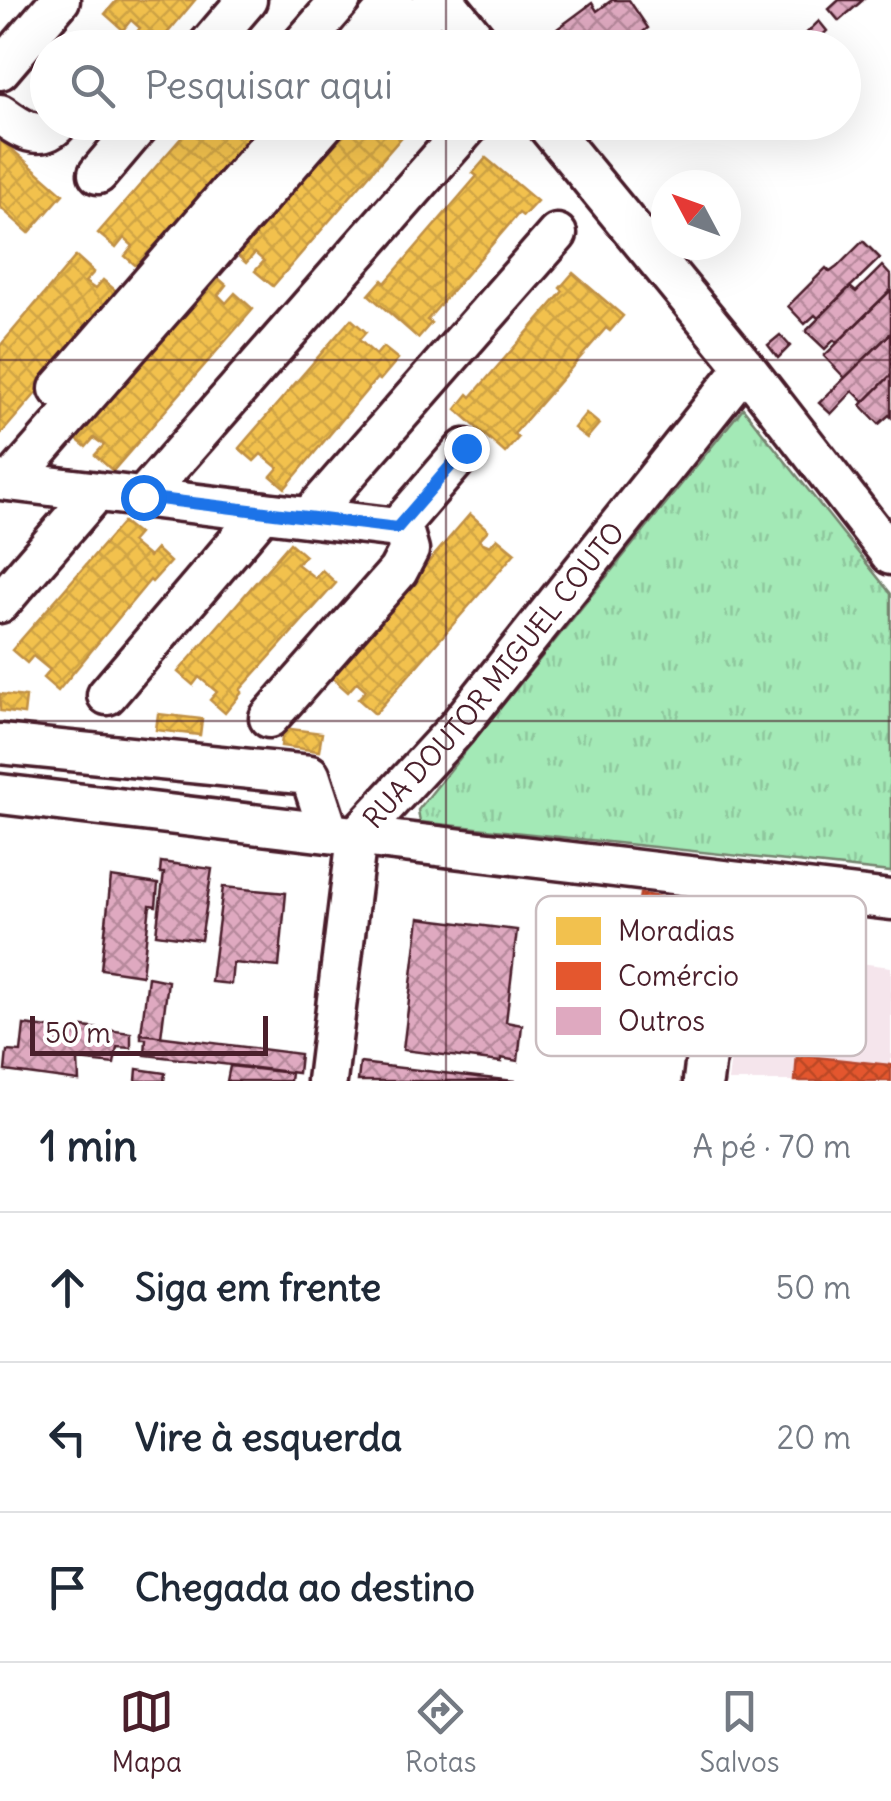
<!DOCTYPE html>
<html lang="pt">
<meta charset="utf-8">
<style>
body{margin:0;font-family:Delius,sans-serif;background:#f2f2f3;color:#1f2937}
.compass{position:absolute;left:651px;top:170px;width:90px;height:90px;border-radius:50%;background:#fff;box-shadow:0 10px 40px #0002;rotate:311deg}
.scale{position:absolute;left:30px;bottom:25px;width:238px;box-sizing:border-box;padding-left:10px;border:5px solid #4a1f2b;border-top:0;font-size:28px;line-height:35px;white-space:nowrap;color:#4a1f2b;-webkit-text-stroke:8px #fff;paint-order:stroke}
.stop{position:absolute;width:30px;height:30px;margin:-22px;border:8px solid #1a73e8;border-radius:50%;background:#fff}
.stop.end{background:#1a73e8;border-color:#fff;box-shadow:0 2px 10px #0008}
.list{margin:0;padding:0;list-style:none}
h2{display:flex;justify-content:space-between;align-items:center;height:130px;margin:0;padding:0 40px;font-size:42px}
h2 small{font-size:32px;font-weight:400;color:#747a83}
.list li{display:grid;grid-template-columns:65px 1fr auto;gap:30px;align-items:center;box-sizing:border-box;height:150px;padding:0 40px;border-top:2px solid #e0e1e3}
.list b{display:block;font-size:38px;white-space:nowrap}
.list em{font-size:32px;font-style:normal;color:#747a83}
.icon{flex:none;width:55px;height:55px;fill:none;stroke:currentColor;stroke-width:2;stroke-linecap:round;stroke-linejoin:round}
.map{position:relative;flex:none;width:891px;height:1081px;overflow:hidden}
.search{position:absolute;background:#fff;box-shadow:0 10px 40px #0002;left:30px;right:30px;top:30px;height:110px;display:flex;align-items:center;gap:25px;box-sizing:border-box;padding:0 35px;border-radius:55px;color:#747a83;font-size:38px}
.sheet{height:580px;background:#fff}
nav{display:flex;justify-content:space-around;align-items:center;box-sizing:border-box;height:140px;border-top:2px solid #e0e1e3;background:#fff;font-size:28px;color:#747a83}
nav a{display:grid;justify-items:center;gap:5px}
nav .on{color:#4a1f2b}
.map>svg:first-child{display:block}
.built{fill:#f5e5ec}
.park{fill:url(#park-tufts);stroke:#768470;stroke-width:2.5}
.homes{fill:url(#homes-cross-hatch);stroke:#c09044;stroke-width:2.5}
.shops{fill:url(#shops-cross-hatch);stroke:#b6462d;stroke-width:2.5}
.building{fill:url(#building-cross-hatch);stroke:#4a1f2b;stroke-width:2.5}
.lines{fill:none;stroke-linecap:round;stroke-linejoin:round}
.minor-casing{stroke:#4a1f2b;stroke-width:45}
.minor{stroke:#fff;stroke-width:38}
.route{stroke:#1a73e8;stroke-width:12}
.grid{fill:none;stroke:#4a1f2b;stroke-width:2.5;stroke-opacity:0.55}
.labels{text-anchor:middle;stroke-width:10;stroke-linejoin:round;paint-order:stroke}
.street-label{font-size:28px;fill:#4a1f2b;stroke:#fff}
.key{fill:#fff;stroke:#c9bcbf;stroke-width:2.5}
.key-label{font-size:28px;fill:#4a1f2b}
</style>
<div class="map">
<svg width="891" height="1081" viewBox="0 0 891 1081">
<defs>
<pattern id="park-tufts" width="24" height="20" patternUnits="userSpaceOnUse" patternTransform="scale(2.5)"><rect width="24" height="20" fill="#a3e9b6"/><path d="M3 7l-1-3M5 7V3M7 7l1-3M15 17l-1-3M17 17v-4M19 17l1-3" fill="none" stroke="#8ec79d"/></pattern>
<pattern id="homes-cross-hatch" width="8" height="8" patternUnits="userSpaceOnUse" patternTransform="scale(2.5)"><rect width="8" height="8" fill="#f2c14e"/><path d="M0 0l8 8M0 8l8-8" fill="none" stroke="#d1a544"/></pattern>
<pattern id="shops-cross-hatch" width="8" height="8" patternUnits="userSpaceOnUse" patternTransform="scale(2.5)"><rect width="8" height="8" fill="#e4572e"/><path d="M0 0l8 8M0 8l8-8" fill="none" stroke="#bb4727"/></pattern>
<pattern id="building-cross-hatch" width="8" height="8" patternUnits="userSpaceOnUse" patternTransform="scale(2.5)"><rect width="8" height="8" fill="#dfa9c0"/><path d="M0 0l8 8M0 8l8-8" fill="none" stroke="#b7899c"/></pattern>
</defs>
<rect width="100%" height="100%" fill="#fff"/>
<filter id="ink" filterUnits="userSpaceOnUse"><feTurbulence type="fractalNoise" baseFrequency=".01" numOctaves="2"/><feDisplacementMap in="SourceGraphic" scale="20" xChannelSelector="R" yChannelSelector="G"/><feConvolveMatrix kernelMatrix="1 2 1 2 8 2 1 2 1" color-interpolation-filters="sRGB"/></filter>
<g filter="url(#ink)">
<polygon class="built" points="748,916 818,925 852,962 891,967 891,1081 728,1081"/>
<polygon class="park" points="743,408 891,594 891,872 420,822 418,810"/>
<g class="homes">
<polygon points="117,0 195,0 155,48 143,48 132,38 140,28 131,20 123,30 105,14"/>
<polygon points="195,122 272,122 142,271 125,256 133,246 124,238 116,248 98,233"/>
<polygon points="338,122 413,124 273,286 255,271 264,261 255,253 246,263 228,247"/>
<polygon points="0,139 63,194 29,233 0,207"/>
<polygon points="486,158 537,201 523,216 519,213 427,320 431,323 418,338 369,295 382,280 385,283 477,176 473,173"/>
<polygon points="76,256 94,272 85,282 95,289 103,280 121,295 0,435 0,346"/>
<polygon points="209,270 226,285 218,295 226,303 235,293 253,309 113,471 95,455 104,445 94,438 86,447 69,433"/>
<polygon points="573,273 623,316 610,331 606,328 514,434 518,438 505,453 456,409 468,394 471,397 563,291 560,288"/>
<polygon points="351,319 366,332 359,340 376,355 383,347 398,359 380,380 377,378 285,488 271,476 278,468 261,454 254,461 239,448"/>
<polygon points="586,413 599,424 587,438 574,428"/>
<polygon points="470,514 488,530 479,540 483,543 490,546 497,538 515,553 375,714 358,699 366,690 357,682 348,692 330,676"/>
<polygon points="123,522 138,534 131,542 149,557 156,549 170,562 152,582 150,580 58,691 43,678 50,670 33,656 27,663 12,650"/>
<polygon points="290,543 305,556 297,564 315,578 322,570 336,583 240,690 242,692 225,713 210,700 217,692 199,677 193,685 178,672"/>
<polygon points="0,694 26,697 24,714 0,711"/>
<polygon points="158,714 202,719 200,735 156,730"/>
<polygon points="283,728 322,733 319,751 281,746"/>
</g>
<g class="shops">
<polygon points="640,894 707,904 692,1003 625,993"/>
<polygon points="797,1055 891,1065 891,1081 795,1081"/>
</g>
<g class="building">
<polygon points="612,0 629,0 648,28 622,48 555,48 545,38 592,3 597,11"/>
<polygon points="839,0 863,0 839,21 829,9"/>
<polygon points="819,21 827,31 809,48 802,48 797,42"/>
<polygon points="863,241 880,258 818,318 815,315 805,324 788,306 826,268 830,272 837,267"/>
<polygon points="882,266 891,276 891,290 837,343 834,340 825,349 806,331 850,287 856,292"/>
<polygon points="891,290 891,333 845,378 824,356"/>
<polygon points="891,333 891,375 864,402 853,391 831,414 819,403"/>
<polygon points="780,335 790,346 778,358 768,345"/>
<polygon points="891,375 891,417 889,415 879,424 861,405"/>
<polygon points="161,862 212,869 201,940 156,934 164,873 160,873"/>
<polygon points="111,877 158,884 156,906 150,905 142,975 101,969"/>
<polygon points="223,887 286,893 279,967 233,963 231,984 211,982"/>
<polygon points="419,918 517,930 506,1022 522,1025 518,1061 501,1058 501,1062 403,1050"/>
<polygon points="148,977 168,981 161,1037 141,1034"/>
<polygon points="24,1025 82,1032 83,1027 131,1033 131,1048 117,1047 114,1064 78,1060 79,1081 5,1071 7,1051 21,1052"/>
<polygon points="141,1034 300,1054 298,1073 145,1055 146,1039 141,1039"/>
<polygon points="360,1063 477,1077 515,1081 358,1081"/>
<polygon points="230,1066 291,1073 290,1081 227,1081"/>
<polygon points="137,1069 165,1073 164,1081 136,1081"/>
</g>
<g class="lines">
<defs>
<g id="minor">
<polyline points="444,0 483,48"/>
<polyline points="206,48 247,0"/>
<polyline points="299,48 341,0"/>
<polyline points="354,48 394,0"/>
<polyline points="393,48 437,0"/>
<polyline points="0,70 60,0"/>
<path d="M 0,114 C 19,128 40,144 59,122"/>
<polyline points="544,122 745,367 891,555"/>
<polyline points="98,174 142,122"/>
<polyline points="59,389 290,122"/>
<polyline points="0,480 397,528 405,536 409,550 398,571 269,718"/>
<polyline points="12,481 326,122"/>
<polyline points="143,497 471,123"/>
<polyline points="309,517 557,234"/>
<polyline points="397,528 465,449"/>
<polyline points="0,603 96,492"/>
<polyline points="107,695 263,512"/>
<polyline points="0,744 310,775 329,833"/>
<polyline points="0,794 891,900"/>
<path id="s1" d="M 327,1081 L 357,836 L 456,729 L 745,367"/>
<polyline points="703,1081 727,883"/>
</g>
</defs>
<use href="#minor" class="minor-casing"/>
<use href="#minor" class="minor"/>
</g>
</g>
<g class="lines" filter="url(#ink)">
<polyline class="route" points="143,497 397,528 466,448"/>
</g>
<path class="grid" d="M 446,0 L 446,48M 446,122 L 446,1081M 0,360 L 891,360M 0,721 L 891,721"/>
<g class="labels">
<g class="street-label">
<text dy="10" stroke="none"><textPath href="#s1" startOffset="458">RUA DOUTOR MIGUEL COUTO</textPath></text>
</g>
</g>
<rect x="536" y="896" width="330" height="160" rx="15" class="key"/>
<rect x="556" y="917" width="45" height="28" fill="#f2c14e"/>
<rect x="556" y="962" width="45" height="28" fill="#e4572e"/>
<rect x="556" y="1007" width="45" height="28" fill="#dfa9c0"/>
<g class="key-label">
<text x="618" y="941">Moradias</text>
<text x="618" y="986">Comércio</text>
<text x="618" y="1031">Outros</text>
</g>
</svg>
<svg class="compass" viewBox="-18 -18 36 36"><path d="M0-13l5 13h-10z" fill="#e53935"/><path d="M0 13l5-13h-10z" fill="#747a83"/></svg>
<div class="scale">50 m</div>
<div class="stop" style="left:143px;top:497px"></div>
<div class="stop end" style="left:466px;top:448px"></div>
<div class="search"><svg class="icon" aria-label="search" viewBox="0 0 24 24"><circle cx="10" cy="10" r="6"/><path d="M15 15l6 6"/></svg>Pesquisar aqui</div>
</div>
<section class="sheet">
<h2>1 min<small>A pé · 70 m</small></h2>
<ul class="list">
<li><svg class="icon" aria-label="ahead" viewBox="0 0 24 24"><path d="M12 20V5M6 11l6-6 6 6"/></svg><div><b>Siga em frente</b></div><em>50 m</em></li>
<li><svg class="icon" aria-label="left" viewBox="0 0 24 24"><path d="M17 20v-9H6M10 6l-5 5 5 5"/></svg><div><b>Vire à esquerda</b></div><em>20 m</em></li>
<li><svg class="icon" aria-label="arrive" viewBox="0 0 24 24"><path d="M6 21V4h12l-3 4 3 4H6"/></svg><div><b>Chegada ao destino</b></div></li>
</ul>
</section>
<nav>
<a class="on"><svg class="icon" aria-label="map" viewBox="0 0 24 24"><path d="M3 6l6-2 6 2 6-2v14l-6 2-6-2-6 2zM9 4v14M15 6v14"/></svg>Mapa</a>
<a><svg class="icon" aria-label="directions" viewBox="0 0 24 24"><path d="M12 3l9 9-9 9-9-9zM9 14v-3h6M13 9l2 2-2 2"/></svg>Rotas</a>
<a><svg class="icon" aria-label="saved" viewBox="0 0 24 24"><path d="M7 4h10v16l-5-4-5 4z"/></svg>Salvos</a>
</nav>
